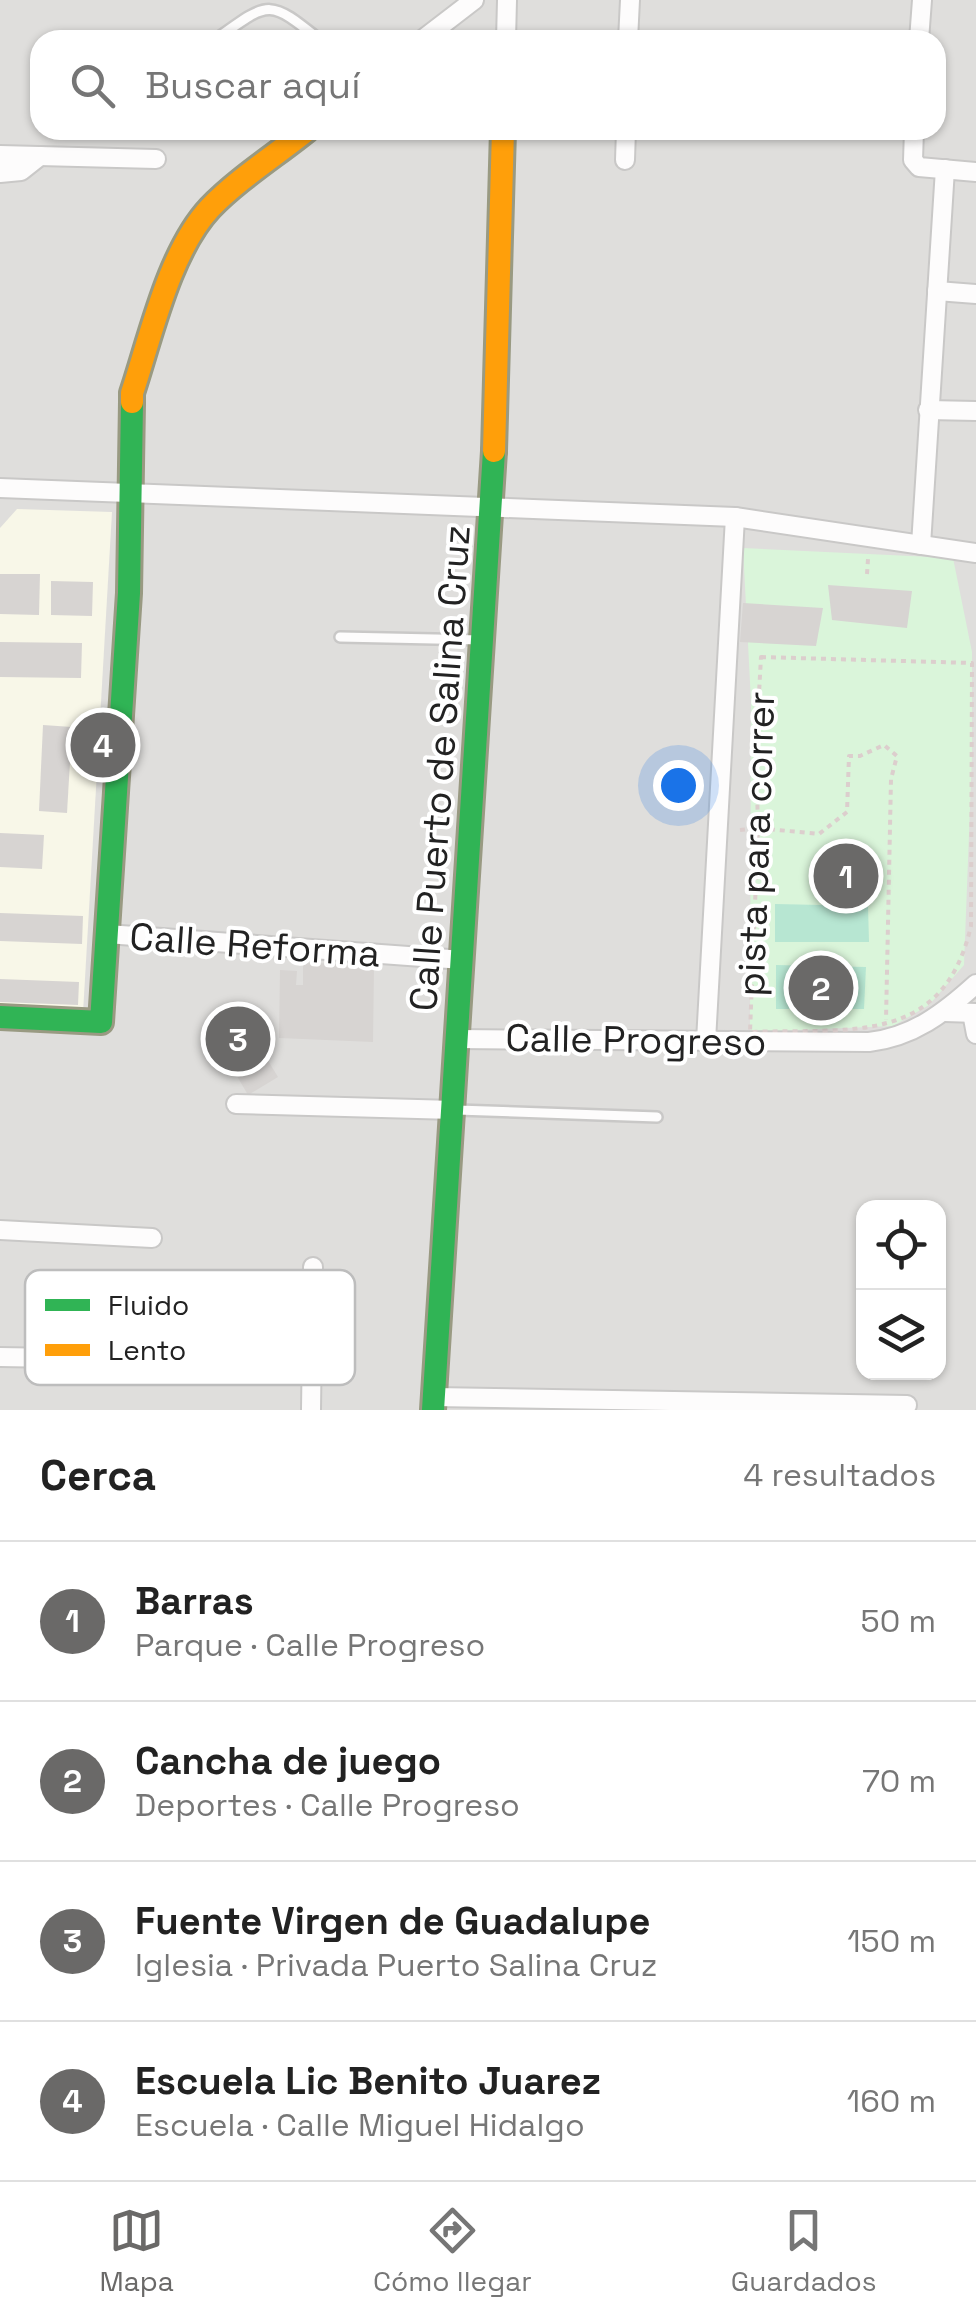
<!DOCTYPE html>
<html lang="es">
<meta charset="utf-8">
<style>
body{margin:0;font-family:"Space Grotesk",sans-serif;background:#f2f2f2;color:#222}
.controls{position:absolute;right:30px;bottom:30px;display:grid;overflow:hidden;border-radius:20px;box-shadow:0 2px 8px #0004}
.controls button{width:90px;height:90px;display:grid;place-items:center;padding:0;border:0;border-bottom:2px solid #e0e0e0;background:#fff;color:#222;font:50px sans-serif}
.you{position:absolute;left:678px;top:785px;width:35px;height:35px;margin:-25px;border:8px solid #fff;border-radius:50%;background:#1a73e8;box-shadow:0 0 0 15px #1a73e833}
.badge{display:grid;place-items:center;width:65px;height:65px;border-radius:50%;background:#6a6968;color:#fff;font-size:32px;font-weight:700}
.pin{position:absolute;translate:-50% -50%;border:5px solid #fff;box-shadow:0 2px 10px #0006}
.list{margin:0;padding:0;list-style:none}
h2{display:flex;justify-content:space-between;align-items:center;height:130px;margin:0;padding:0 40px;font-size:42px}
h2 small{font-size:32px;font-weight:400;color:#767676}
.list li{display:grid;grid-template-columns:65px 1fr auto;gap:30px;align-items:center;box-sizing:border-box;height:160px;padding:0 40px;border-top:2px solid #e0e0e0}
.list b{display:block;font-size:38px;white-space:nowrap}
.list p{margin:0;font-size:32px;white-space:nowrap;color:#767676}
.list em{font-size:32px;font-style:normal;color:#767676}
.icon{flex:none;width:55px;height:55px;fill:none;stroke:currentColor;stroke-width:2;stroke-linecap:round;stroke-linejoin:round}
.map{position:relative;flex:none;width:976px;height:1410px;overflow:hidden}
.search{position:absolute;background:#fff;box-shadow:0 2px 8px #0004;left:30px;right:30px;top:30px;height:110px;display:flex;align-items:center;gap:25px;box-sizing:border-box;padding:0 35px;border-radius:30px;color:#767676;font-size:38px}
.sheet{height:770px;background:#fff}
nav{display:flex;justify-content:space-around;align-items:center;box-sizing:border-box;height:140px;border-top:2px solid #e0e0e0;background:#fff;font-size:28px;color:#767676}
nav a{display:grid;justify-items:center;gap:5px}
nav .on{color:#6a6968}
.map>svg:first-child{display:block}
.residential{fill:#dfdedc;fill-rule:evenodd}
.education{fill:#f8f7e8}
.park{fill:#daf5da}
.pitch{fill:#b7e6d2}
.building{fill:#d7d4d2}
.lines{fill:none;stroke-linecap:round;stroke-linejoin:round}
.lane-casing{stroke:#c9c8c7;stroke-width:14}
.street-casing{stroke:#c9c8c7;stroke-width:22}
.fast-casing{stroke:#999a82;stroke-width:28}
.slow-casing{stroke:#999a82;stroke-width:28}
.path{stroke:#dccecd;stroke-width:4;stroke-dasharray:5 5;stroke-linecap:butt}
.lane{stroke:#fdfcfc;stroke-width:9}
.street{stroke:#fdfcfc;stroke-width:18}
.fast{stroke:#30b455;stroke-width:22}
.slow{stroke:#ff9f0a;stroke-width:22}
.labels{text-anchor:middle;stroke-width:8;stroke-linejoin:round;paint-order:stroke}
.street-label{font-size:38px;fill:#222;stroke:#fff}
.key{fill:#fff;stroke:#bdbdbd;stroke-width:2.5}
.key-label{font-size:28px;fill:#222}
</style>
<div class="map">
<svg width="976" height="1410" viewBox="0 0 976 1410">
<rect width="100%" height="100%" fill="#f0eeeb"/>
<path class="residential" d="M 0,0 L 976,0 L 976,1410 L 0,1410 ZM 40,40 L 936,40 L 936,130 L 40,130 ZM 864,1208 L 938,1208 L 938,1372 L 864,1372 Z"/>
<polygon class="education" points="17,509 112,512 83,1013 0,1010 0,528"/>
<polygon class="park" points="743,548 953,558 972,652 972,756 964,965 929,1005 893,1026 750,1032 751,701"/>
<g class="pitch">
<polygon points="775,904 868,906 869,942 775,942"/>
<polygon points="776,965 866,967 864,1009 776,1009"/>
</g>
<g class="building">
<polygon points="0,574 40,574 39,615 0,614"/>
<polygon points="51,581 93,582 92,616 51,615"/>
<polygon points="828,585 912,591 907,628 832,620"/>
<polygon points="743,603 823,608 816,646 740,642"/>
<polygon points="0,642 82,643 81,678 0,677"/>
<polygon points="43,725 72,727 67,813 39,811"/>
<polygon points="0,833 44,835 42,869 0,867"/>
<polygon points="0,913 83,916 82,944 0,941"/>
<polygon points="303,962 374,967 373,1042 279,1038 280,970 297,971 296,985 303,985"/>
<polygon points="0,979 79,982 78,1005 0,1002"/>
<polygon points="264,1054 278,1077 248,1095 234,1071"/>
</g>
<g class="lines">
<defs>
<g id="lane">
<path d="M 219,37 C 270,0 270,0 320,40"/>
<polyline points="340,637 482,640"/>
<polyline points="457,1110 657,1117"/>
</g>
<g id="street">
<polyline points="422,40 474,0"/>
<polyline points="506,40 507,0"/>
<polyline points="628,40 630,0"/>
<polyline points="919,40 922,0"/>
<polyline points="914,130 913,160 919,167 976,172"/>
<polyline points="0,155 156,159"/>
<polyline points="625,160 626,130"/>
<polyline points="0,173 21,171 40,156"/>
<polyline points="937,291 976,294"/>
<polyline points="928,410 976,411"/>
<polyline points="0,488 735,517 976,553"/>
<polyline points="921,545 945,169"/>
<polyline points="107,934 463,960"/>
<polyline points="945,1012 976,1013"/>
<polyline points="972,1013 976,1034"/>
<path d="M 458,1039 L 869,1042 C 913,1037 944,1013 976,984"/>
<polyline points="706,1041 735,517"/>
<polyline points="236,1104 454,1110"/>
<polyline points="0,1230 152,1238"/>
<polyline points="0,1357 170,1360"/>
<polyline points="434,1397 907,1405"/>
<polyline points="311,1410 313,1267"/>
</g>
<g id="fast">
<polyline points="0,1017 101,1022 129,593 132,402"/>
<polyline points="433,1410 494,451"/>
</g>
<g id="slow">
<path d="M 132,402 L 132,393 C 151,336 169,252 210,208 C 238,179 276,155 307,130"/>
<polyline points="494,451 503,130"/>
</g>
</defs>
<use href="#lane" class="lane-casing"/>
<use href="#street" class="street-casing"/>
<use href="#fast" class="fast-casing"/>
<use href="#slow" class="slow-casing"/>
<g class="path">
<polyline points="867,574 868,559"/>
<path d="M 761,657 L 972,663 L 971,926 C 943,1047 850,1028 750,1032 L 758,828 L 756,749 Z"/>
<polyline points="740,830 758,828 819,834 847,812 849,756 860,756 884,745 897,756 891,779 886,1020"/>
</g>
<use href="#lane" class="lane"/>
<use href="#street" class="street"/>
<use href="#fast" class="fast"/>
<use href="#slow" class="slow"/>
</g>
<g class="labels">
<g class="street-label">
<text transform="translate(440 768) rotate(-86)" y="13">Calle Puerto de Salina Cruz</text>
<text transform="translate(756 844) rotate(-88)" y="13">pista para correr</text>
<text transform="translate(255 945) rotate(4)" y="13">Calle Reforma</text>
<text transform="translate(636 1040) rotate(1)" y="13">Calle Progreso</text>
</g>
</g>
<rect x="25" y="1270" width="330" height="115" rx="15" class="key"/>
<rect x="45" y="1299" width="45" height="12" fill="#30b455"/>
<rect x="45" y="1344" width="45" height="12" fill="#ff9f0a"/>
<g class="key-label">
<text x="108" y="1315">Fluido</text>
<text x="108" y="1360">Lento</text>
</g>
</svg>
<div class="controls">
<button><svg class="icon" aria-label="locate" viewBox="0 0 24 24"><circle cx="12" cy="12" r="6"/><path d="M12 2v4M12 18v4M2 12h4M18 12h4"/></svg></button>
<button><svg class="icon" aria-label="layers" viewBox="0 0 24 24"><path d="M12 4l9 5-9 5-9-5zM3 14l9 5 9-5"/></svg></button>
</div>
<div class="you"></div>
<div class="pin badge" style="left:846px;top:876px">1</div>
<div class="pin badge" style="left:821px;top:988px">2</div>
<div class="pin badge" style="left:238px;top:1039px">3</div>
<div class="pin badge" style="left:103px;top:745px">4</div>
<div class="search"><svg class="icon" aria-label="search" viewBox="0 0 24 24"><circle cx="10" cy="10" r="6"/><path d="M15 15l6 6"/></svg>Buscar aquí</div>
</div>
<section class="sheet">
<h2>Cerca<small>4 resultados</small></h2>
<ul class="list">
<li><span class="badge">1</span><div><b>Barras</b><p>Parque · Calle Progreso</p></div><em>50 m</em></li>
<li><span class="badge">2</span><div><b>Cancha de juego</b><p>Deportes · Calle Progreso</p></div><em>70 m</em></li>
<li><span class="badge">3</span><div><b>Fuente Virgen de Guadalupe</b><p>Iglesia · Privada Puerto Salina Cruz</p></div><em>150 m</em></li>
<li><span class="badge">4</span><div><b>Escuela Lic Benito Juarez</b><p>Escuela · Calle Miguel Hidalgo</p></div><em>160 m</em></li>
</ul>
</section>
<nav>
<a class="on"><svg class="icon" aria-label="map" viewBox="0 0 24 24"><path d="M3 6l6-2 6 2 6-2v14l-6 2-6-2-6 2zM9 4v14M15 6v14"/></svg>Mapa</a>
<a><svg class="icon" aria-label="directions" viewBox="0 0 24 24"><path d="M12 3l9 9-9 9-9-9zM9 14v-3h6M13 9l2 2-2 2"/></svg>Cómo llegar</a>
<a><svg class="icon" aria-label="saved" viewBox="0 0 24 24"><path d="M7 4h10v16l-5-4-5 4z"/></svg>Guardados</a>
</nav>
